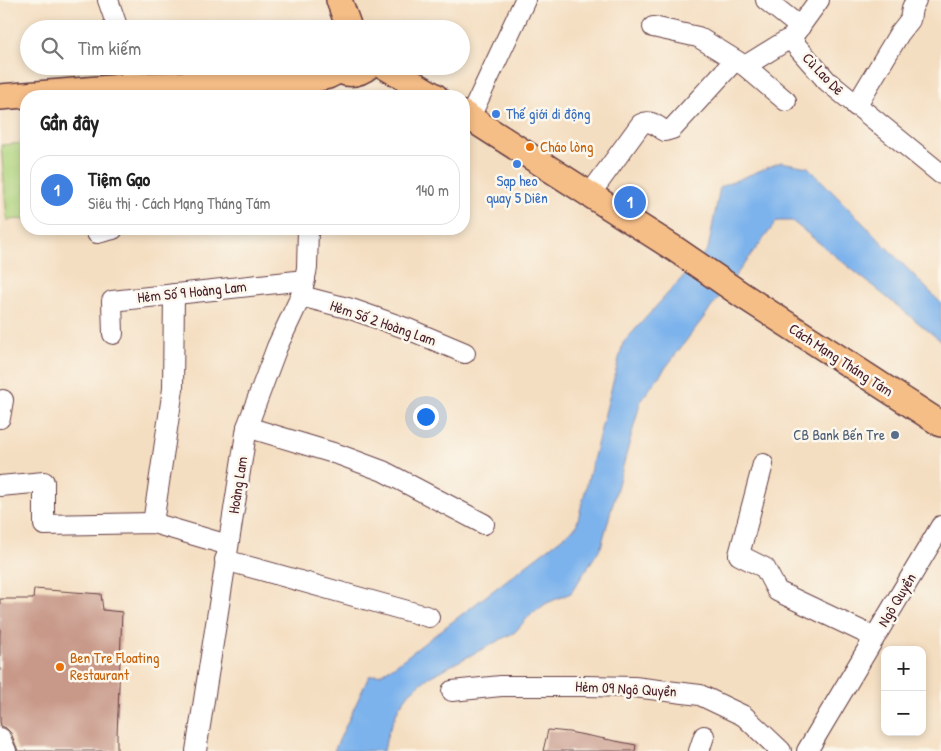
<!DOCTYPE html>
<html lang="vi">
<meta charset="utf-8">
<style>
body{margin:0;font-family:"Patrick Hand",sans-serif;background:#f6f6f6;color:#222}
.controls{position:absolute;right:15px;bottom:15px;display:grid;overflow:hidden;border-radius:10px;box-shadow:0 2px 8px #0003}
.controls button{width:45px;height:45px;display:grid;place-items:center;padding:0;border:0;border-bottom:1px solid #e0e0e0;background:#fff;color:#222;font:25px sans-serif}
.you{position:absolute;left:425px;top:416px;width:18px;height:18px;margin:-12px;border:4px solid #fff;border-radius:50%;background:#1a73e8;box-shadow:0 0 0 8px #1a73e833}
.badge{display:grid;place-items:center;width:32px;height:32px;border-radius:50%;background:#ea580c;color:#fff;font-size:16px;font-weight:700}
.pin{position:absolute;translate:-50% -50%;border:2px solid #fff;box-shadow:0 1px 5px #0006}
.list{margin:0;padding:0;list-style:none}
h2{display:flex;justify-content:space-between;align-items:center;height:65px;margin:0;padding:0 20px;font-size:21px}
h2 small{font-size:16px;font-weight:400;color:#767676}
.list li{display:grid;grid-template-columns:32px 1fr auto;gap:15px;align-items:center;box-sizing:border-box;height:70px;margin:0 10px 10px;padding:0 10px;border:1px solid #e0e0e0;border-radius:20px}
.list b{display:block;font-size:19px;white-space:nowrap}
.list p{margin:0;font-size:16px;white-space:nowrap;color:#767676}
.list em{font-size:16px;font-style:normal;color:#767676}
.icon{flex:none;width:28px;height:28px;fill:none;stroke:currentColor;stroke-width:2;stroke-linecap:round;stroke-linejoin:round}
.map{position:relative;flex:none;width:941px;height:751px;overflow:hidden}
.search{position:absolute;background:#fff;box-shadow:0 2px 8px #0003;left:20px;top:20px;width:450px;height:55px;display:flex;align-items:center;gap:12px;box-sizing:border-box;padding:0 18px;border-radius:28px;color:#767676;font-size:19px}
.panel{position:absolute;background:#fff;box-shadow:0 2px 8px #0003;left:20px;top:90px;width:450px;height:145px;border-radius:20px}
.map>svg:first-child{display:block}
.green{fill:#aed37c;stroke:#7c7954}
.water{fill:#7db3ec;stroke:#64698c}
.building{fill:#c89989}
.lines{fill:none;stroke-linecap:round;stroke-linejoin:round}
.minor-casing{stroke:#643c42;stroke-width:22}
.major-casing{stroke:#643c42;stroke-width:28}
.minor{stroke:#fff;stroke-width:20}
.major{stroke:#f6be87;stroke-width:25}
.shop-dot{fill:#3f7fe0;stroke:#fbf7ec;stroke-width:2}
.food-dot{fill:#e8710a;stroke:#fbf7ec;stroke-width:2}
.service-dot{fill:#5c6f8a;stroke:#fbf7ec;stroke-width:2}
.labels{text-anchor:middle;stroke-width:5;stroke-linejoin:round;paint-order:stroke}
.street-label{font-size:15px;fill:#4a1f2b;stroke:#fbf7ec}
.shop-label{font-size:15px;fill:#366cbe;stroke:#fbf7ec;text-anchor:start}
.food-label{font-size:15px;fill:#c56008;stroke:#fbf7ec;text-anchor:start}
.service-label{font-size:15px;fill:#4e5e75;stroke:#fbf7ec;text-anchor:end}
</style>
<div class="map">
<svg width="941" height="751" viewBox="0 0 941 751">
<rect width="100%" height="100%" fill="#fbf7ec"/>
<filter id="ink" filterUnits="userSpaceOnUse"><feTurbulence type="fractalNoise" baseFrequency=".02" numOctaves="2"/><feDisplacementMap in="SourceGraphic" scale="10" xChannelSelector="R" yChannelSelector="G"/><feConvolveMatrix kernelMatrix="1 2 1 2 8 2 1 2 1" color-interpolation-filters="sRGB"/></filter>
<filter id="wash" filterUnits="userSpaceOnUse"><feTurbulence type="fractalNoise" baseFrequency=".0096" numOctaves="4" result="noise"/><feDisplacementMap in="SourceGraphic" scale="20" xChannelSelector="R" yChannelSelector="G"/><feGaussianBlur stdDeviation="1.12" result="paint"/><feColorMatrix in="noise" values="0 0 0 0 0 0 0 0 0 0 0 0 0 0 0 0 0 1.4 0 .05"/><feComposite in="paint" operator="in"/></filter>
<g filter="url(#wash)">
<rect width="100%" height="100%" fill="#f4dec1"/>
<polygon class="green" points="26,143 26,219 7,220 1,145"/>
<polygon class="water" points="781,162 808,167 941,303 941,341 792,221 777,221 641,400 601,547 571,593 547,603 530,615 515,632 429,677 410,692 399,707 387,736 384,751 334,751 369,676 381,674 397,664 576,527 623,343 708,249 720,187"/>
<g id="blocks">
<g class="building">
<polygon points="34,589 101,594 103,610 122,612 117,736 117,751 18,751 11,733 6,728 1,726 0,722 0,599 33,599"/>
<polygon points="548,730 569,732 636,745 635,751 543,751"/>
</g>
</g>
</g>
<g filter="url(#ink)">
<use href="#blocks" fill-opacity="0" stroke="#643c42" stroke-width="1"/>
<g class="lines">
<defs>
<g id="minor">
<polyline points="108,0 118,29"/>
<polyline points="766,0 800,27"/>
<polyline points="653,27 698,37 745,66"/>
<polyline points="790,40 819,0"/>
<polyline points="129,66 135,86"/>
<polyline points="786,101 745,66 787,40 793,42 827,81 941,174"/>
<polyline points="856,106 899,34 910,20 912,8 916,0"/>
<polyline points="470,117 525,0"/>
<path d="M 590,194 L 641,124 C 650,119 657,126 665,131 L 672,129 L 735,60"/>
<polyline points="97,233 113,229"/>
<polyline points="301,296 351,309 408,329 465,353"/>
<polyline points="113,334 112,301 305,280"/>
<polyline points="0,418 3,400"/>
<polyline points="247,427 340,455 383,471 484,524"/>
<polyline points="763,464 739,555 765,568 777,591 874,637"/>
<polyline points="0,486 44,482 44,525 153,523 228,545"/>
<polyline points="153,523 173,389 174,294"/>
<polyline points="225,560 429,617"/>
<polyline points="452,691 501,686 586,686 634,687 700,695 744,716 781,751"/>
<polyline points="0,738 6,751"/>
<polyline points="196,751 247,427 277,347 301,296 307,268 308,229"/>
<polyline points="699,751 704,736"/>
<polyline points="807,751 941,526"/>
</g>
<g id="major">
<polyline points="339,0 348,25"/>
<path d="M 332,66 C 344,76 357,76 369,66"/>
<polyline points="384,66 435,96"/>
<polyline points="0,97 135,86 310,80 328,76 338,71"/>
<polyline points="464,114 675,249 742,295 941,424"/>
</g>
</defs>
<use href="#minor" class="minor-casing"/>
<use href="#major" class="major-casing"/>
<use href="#minor" class="minor"/>
<use href="#major" class="major"/>
</g>
</g>
<g class="shop-dot">
<circle cx="496" cy="114" r="5"/>
<circle cx="517" cy="164" r="5"/>
</g>
<g class="food-dot">
<circle cx="530" cy="147" r="5"/>
<circle cx="60" cy="667" r="5"/>
</g>
<circle class="service-dot" cx="895" cy="435" r="5"/>
<g class="labels">
<g class="street-label">
<text transform="translate(823 74) rotate(46)" y="5">Cù Lao Dê</text>
<text transform="translate(192 292) rotate(-6)" y="5">Hẻm Số 9 Hoàng Lam</text>
<text transform="translate(383 323) rotate(19)" y="5">Hẻm Số 2 Hoàng Lam</text>
<text transform="translate(841 360) rotate(33)" y="5">Cách Mạng Tháng Tám</text>
<text transform="translate(238 485) rotate(-81)" y="5">Hoàng Lam</text>
<text transform="translate(897 600) rotate(-59)" y="5">Ngô Quyền</text>
<text transform="translate(626 689) rotate(3)" y="5">Hẻm 09 Ngô Quyền</text>
</g>
<g class="shop-label">
<text x="506" y="119">Thế giới di động</text>
<text x="517" y="186" text-anchor="middle">Sạp heo<tspan x="517" dy="17">quay 5 Diên</tspan></text>
</g>
<g class="food-label">
<text x="540" y="152">Cháo lòng</text>
<text x="70" y="663">Ben Tre Floating<tspan x="70" dy="17">Restaurant</tspan></text>
</g>
<g class="service-label">
<text x="885" y="440">CB Bank Bến Tre</text>
</g>
</g>
</svg>
<div class="controls">
<button>+</button>
<button>−</button>
</div>
<div class="you"></div>
<div class="pin badge" style="left:630px;top:202px;background:#3f7fe0">1</div>
<div class="search"><svg class="icon" aria-label="search" viewBox="0 0 24 24"><circle cx="10" cy="10" r="6"/><path d="M15 15l6 6"/></svg>Tìm kiếm</div>
<section class="panel">
<h2>Gần đây<small></small></h2>
<ul class="list">
<li><span class="badge" style="background:#3f7fe0">1</span><div><b>Tiệm Gạo</b><p>Siêu thị · Cách Mạng Tháng Tám</p></div><em>140 m</em></li>
</ul>
</section>
</div>
